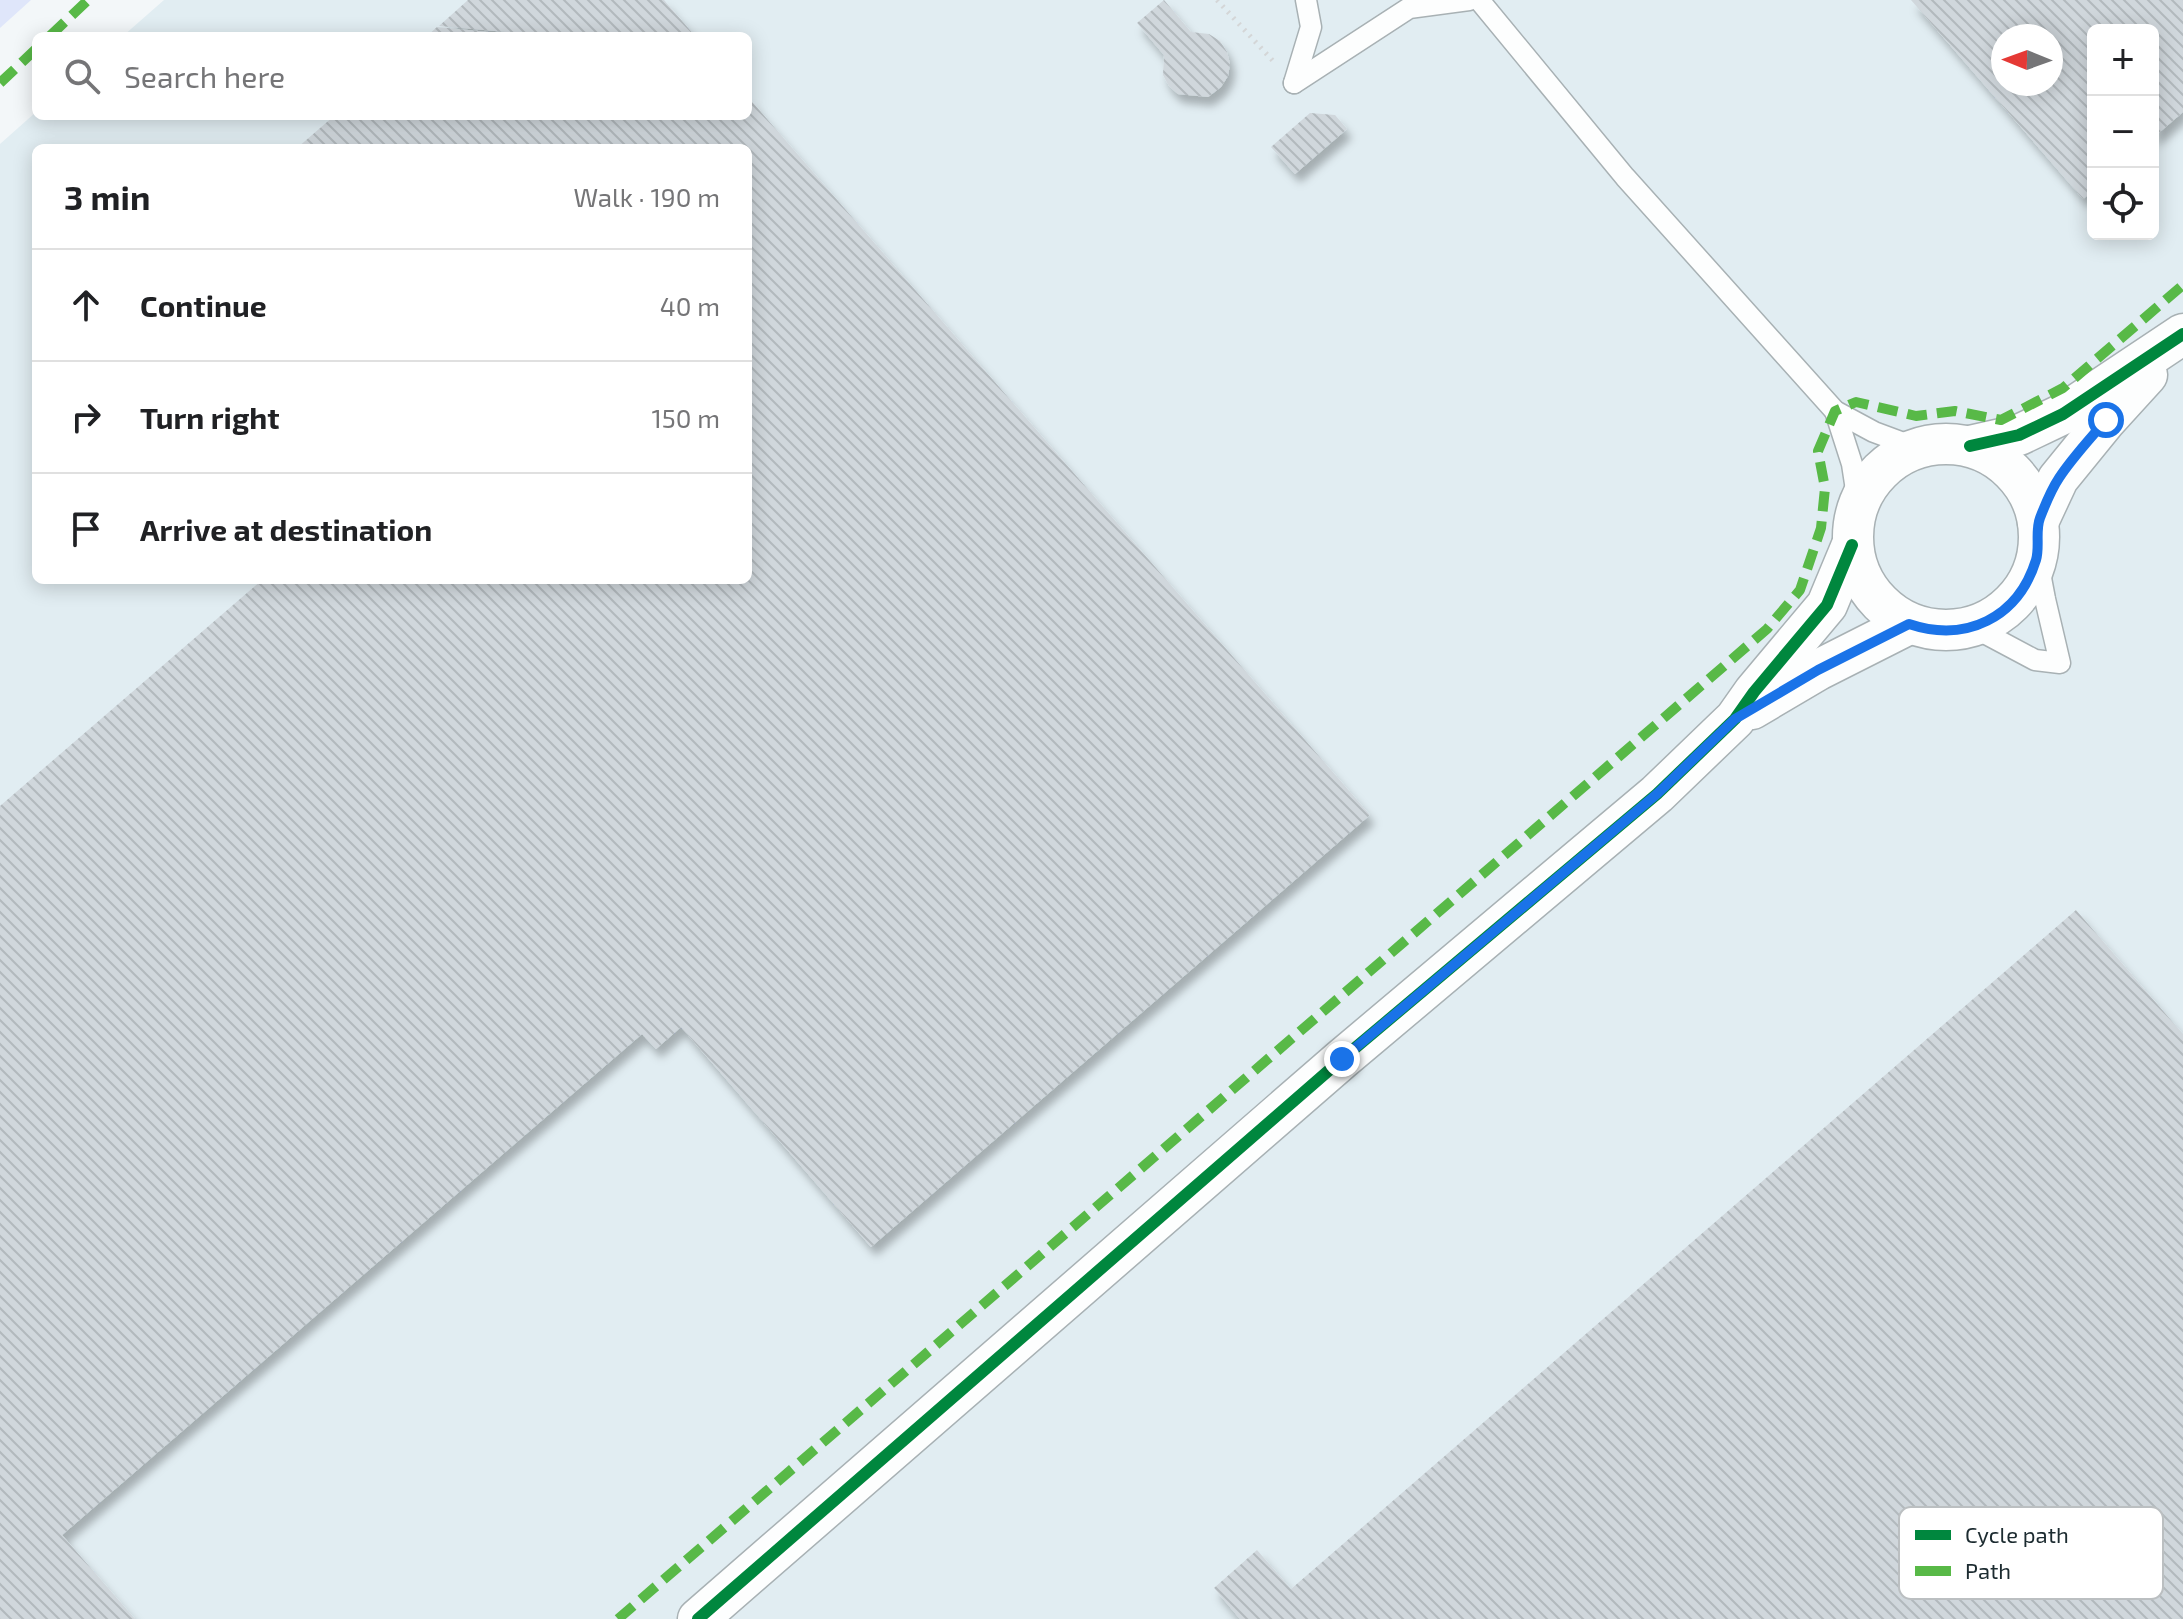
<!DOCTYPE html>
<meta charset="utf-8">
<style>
body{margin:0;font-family:"Exo 2",sans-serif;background:#f2f2f2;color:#202124}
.controls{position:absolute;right:24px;top:24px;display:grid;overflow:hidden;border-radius:12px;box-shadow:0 4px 20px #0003}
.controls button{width:72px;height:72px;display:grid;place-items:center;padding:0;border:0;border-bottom:2px solid #e0e0e0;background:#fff;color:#202124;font:40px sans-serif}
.compass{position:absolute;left:1991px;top:24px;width:72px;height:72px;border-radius:50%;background:#fff;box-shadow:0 4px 20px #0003;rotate:271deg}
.stop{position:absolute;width:24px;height:24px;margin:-18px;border:6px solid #1a73e8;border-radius:50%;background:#fff}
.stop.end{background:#1a73e8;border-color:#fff;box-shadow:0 2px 8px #0008}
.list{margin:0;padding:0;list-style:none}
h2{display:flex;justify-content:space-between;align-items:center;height:104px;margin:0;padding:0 32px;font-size:34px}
h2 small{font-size:26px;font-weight:400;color:#757577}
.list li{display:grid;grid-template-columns:52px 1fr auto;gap:24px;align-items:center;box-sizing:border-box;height:112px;padding:0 32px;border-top:2px solid #e0e0e0}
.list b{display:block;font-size:30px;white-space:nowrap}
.list em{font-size:26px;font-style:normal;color:#757577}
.icon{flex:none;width:44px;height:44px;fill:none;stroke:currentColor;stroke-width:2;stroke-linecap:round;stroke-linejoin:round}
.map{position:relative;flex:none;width:2183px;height:1619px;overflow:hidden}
.search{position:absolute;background:#fff;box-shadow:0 4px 20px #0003;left:32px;top:32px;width:720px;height:88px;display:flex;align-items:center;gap:20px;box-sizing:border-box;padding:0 28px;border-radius:12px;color:#757577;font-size:30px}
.panel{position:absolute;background:#fff;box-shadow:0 4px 20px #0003;left:32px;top:144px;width:720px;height:440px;border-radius:12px}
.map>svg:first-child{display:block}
.built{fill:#e1edf2;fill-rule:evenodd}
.water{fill:#dfe6fa}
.building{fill:url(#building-back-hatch);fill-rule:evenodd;filter:url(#shadow)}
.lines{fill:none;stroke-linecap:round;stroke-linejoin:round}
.service-casing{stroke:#a8b1b4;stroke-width:23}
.minor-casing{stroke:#a8b1b4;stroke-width:43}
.path{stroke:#d4d6d7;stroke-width:5;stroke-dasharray:2 6;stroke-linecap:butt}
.service{stroke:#fdfefe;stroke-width:20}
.minor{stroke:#fdfefe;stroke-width:40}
.quiet{stroke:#58b947;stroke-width:10;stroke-dasharray:20 10;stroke-linecap:butt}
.cycleway-casing{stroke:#fff;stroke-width:17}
.cycleway{stroke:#00873e;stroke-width:12}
.route{stroke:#1a73e8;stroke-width:10}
.key{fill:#fff;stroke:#bbbfc1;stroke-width:2}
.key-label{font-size:22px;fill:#1c2b30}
</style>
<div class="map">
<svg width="2183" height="1619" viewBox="0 0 2183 1619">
<defs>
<pattern id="building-back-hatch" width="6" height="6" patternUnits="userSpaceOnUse" patternTransform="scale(2)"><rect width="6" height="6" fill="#d0d7dc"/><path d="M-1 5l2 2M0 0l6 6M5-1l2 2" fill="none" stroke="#b2b9bd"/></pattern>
<filter id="shadow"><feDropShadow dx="5" dy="9" stdDeviation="4" flood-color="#0004"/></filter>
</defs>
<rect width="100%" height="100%" fill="#f3f7f9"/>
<path class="built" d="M 164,0 L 2183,0 L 2183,1619 L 0,1619 L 0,144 L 36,112 L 36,116 L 748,116 L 748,36 L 123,36 ZM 2093,30 L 2153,30 L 2153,234 L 2093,234 ZM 2003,36 L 2051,36 L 2051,84 L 2003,84 ZM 36,148 L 748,148 L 748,580 L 36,580 Z"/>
<polygon class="water" points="0,0 31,0 0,28"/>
<g class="building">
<polygon points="468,0 664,0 695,36 552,36 439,26"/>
<polygon points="1164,0 1191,32 1209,34 1220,41 1227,52 1230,64 1228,76 1221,87 1208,97 1178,94 1169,86 1163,75 1164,55 1137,23"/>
<path d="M 1911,0 L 2183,0 L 2183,112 L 2153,138 L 2153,30 L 2093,30 L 2093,191 L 2083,199 ZM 2003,36 L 2051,36 L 2051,84 L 2003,84 Z"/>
<polygon points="437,27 509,34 509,36 427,36"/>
<polygon points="748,97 1370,815 871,1247 681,1027 656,1049 642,1034 62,1535 135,1619 0,1619 0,806 262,580 748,580 748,148 297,148 334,116 748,116"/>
<polygon points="1310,113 1335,115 1347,129 1295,174 1271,147"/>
<polygon points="2076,910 2183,1034 2183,1619 1240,1619 1214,1588 1257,1550 1291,1589"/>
</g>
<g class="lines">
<defs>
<g id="service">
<polyline points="1479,0 1625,177 1835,411 1874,432 1917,448"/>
<polyline points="1294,83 1409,8 1469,0"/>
<polyline points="1294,83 1311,27 1306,0"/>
<polyline points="1835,411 1852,464 1858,503"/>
<polyline points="1973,627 2035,660 2060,663 2045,599 2037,557"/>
</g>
<g id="minor">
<circle cx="1946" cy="537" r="93"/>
<polyline points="1970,446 2019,435 2063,414 2183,334"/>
<polyline points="2038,522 2058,479 2106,420 2147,375"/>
<polyline points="1752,709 1818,670 1909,624"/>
<polyline points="698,1619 1342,1059 1657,794 1735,719 1754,692 1827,605 1852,545"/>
</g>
</defs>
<use href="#service" class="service-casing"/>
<use href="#minor" class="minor-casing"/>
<polyline class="path" points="1217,0 1273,61"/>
<use href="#service" class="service"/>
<use href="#minor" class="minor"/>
<g class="quiet">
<polyline points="50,36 88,0"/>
<polyline points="0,83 36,49"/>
<polyline points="618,1619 1767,629 1800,590 1821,528 1825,488 1818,451 1835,411 1856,402 1916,416 1955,411 2001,420 2063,388 2183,285"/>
</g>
<defs>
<g id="cycleway">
<polyline points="1970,446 2019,435 2063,414 2183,334"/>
<polyline points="698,1619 1342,1059 1657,794 1735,719 1754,692 1827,605 1852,545"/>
</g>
</defs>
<use href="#cycleway" class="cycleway-casing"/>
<use href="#cycleway" class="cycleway"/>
</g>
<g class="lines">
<path class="route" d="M 1342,1059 L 1657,794 L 1735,719 L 1818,670 L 1909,624 C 1966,643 2018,618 2036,560 C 2040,547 2035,531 2040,518 C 2045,505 2051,490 2059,478 C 2072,458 2090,439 2106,420"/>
</g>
<rect x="1899" y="1507" width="264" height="92" rx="12" class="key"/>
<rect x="1915" y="1530" width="36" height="10" fill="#00873e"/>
<rect x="1915" y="1566" width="36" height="10" fill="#58b947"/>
<g class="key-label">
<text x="1965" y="1543">Cycle path</text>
<text x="1965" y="1579">Path</text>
</g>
</svg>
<div class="controls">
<button>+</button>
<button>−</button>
<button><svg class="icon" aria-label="locate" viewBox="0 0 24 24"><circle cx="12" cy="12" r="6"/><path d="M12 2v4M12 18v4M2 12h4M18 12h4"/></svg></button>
</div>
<svg class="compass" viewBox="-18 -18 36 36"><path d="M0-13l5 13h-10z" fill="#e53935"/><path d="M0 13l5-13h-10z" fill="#757577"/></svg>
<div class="stop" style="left:2106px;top:420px"></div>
<div class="stop end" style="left:1342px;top:1059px"></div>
<div class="search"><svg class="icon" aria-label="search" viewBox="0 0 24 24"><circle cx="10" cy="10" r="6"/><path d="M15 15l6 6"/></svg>Search here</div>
<section class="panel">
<h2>3 min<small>Walk · 190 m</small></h2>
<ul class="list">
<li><svg class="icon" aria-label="ahead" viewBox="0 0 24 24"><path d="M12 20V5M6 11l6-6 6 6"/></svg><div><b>Continue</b></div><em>40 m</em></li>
<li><svg class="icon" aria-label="right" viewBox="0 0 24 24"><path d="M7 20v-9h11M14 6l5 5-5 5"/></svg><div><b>Turn right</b></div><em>150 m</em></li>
<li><svg class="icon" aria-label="arrive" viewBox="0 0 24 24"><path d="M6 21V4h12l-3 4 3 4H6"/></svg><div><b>Arrive at destination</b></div></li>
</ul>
</section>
</div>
